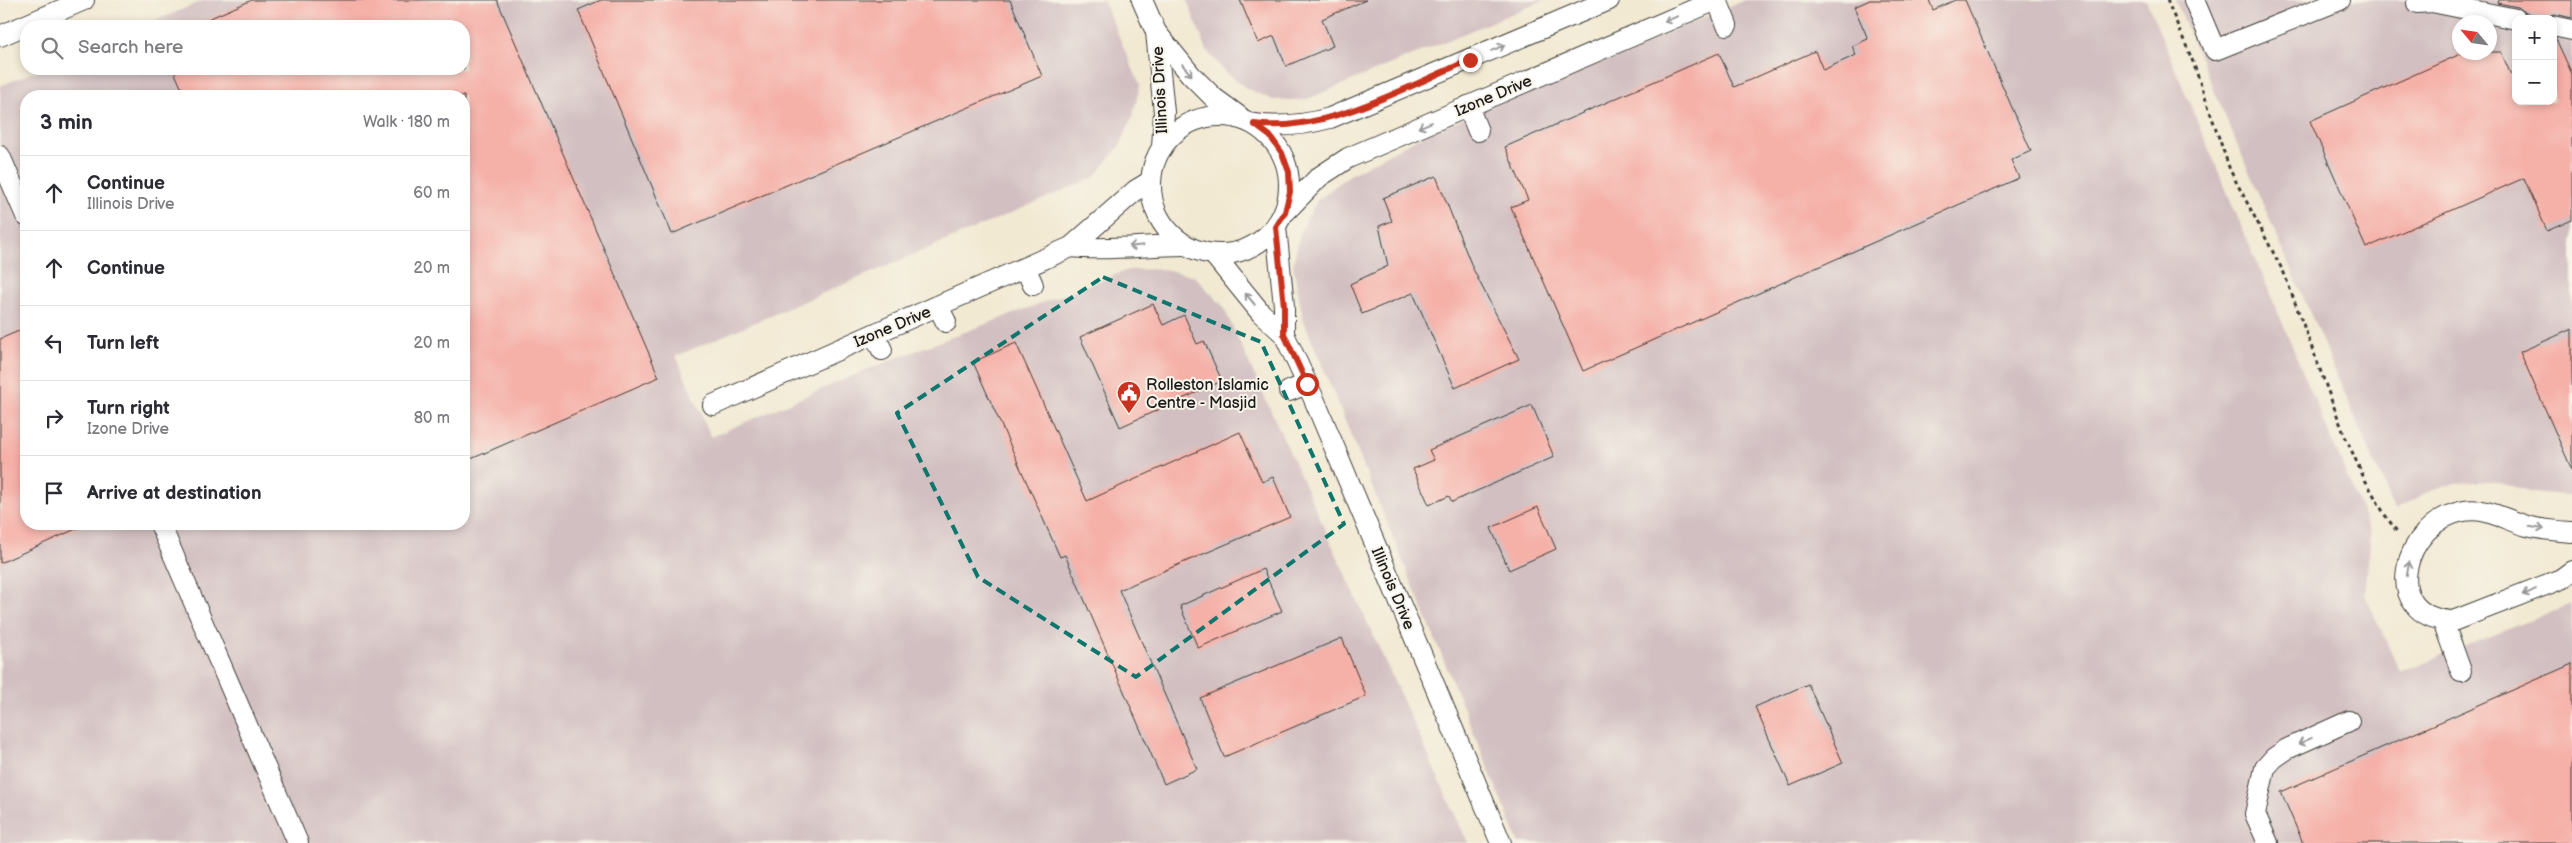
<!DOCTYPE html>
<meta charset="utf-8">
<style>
body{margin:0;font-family:"Balsamiq Sans",sans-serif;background:#f7f7f7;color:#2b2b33}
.controls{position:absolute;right:15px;top:15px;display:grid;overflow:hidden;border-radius:10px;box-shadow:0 2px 8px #0003}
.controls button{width:45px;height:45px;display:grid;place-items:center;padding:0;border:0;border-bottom:1px solid #e1e1e2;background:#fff;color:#2b2b33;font:25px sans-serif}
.compass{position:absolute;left:2452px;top:15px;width:45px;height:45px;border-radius:50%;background:#fff;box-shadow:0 2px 8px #0003;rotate:299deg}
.stop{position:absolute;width:15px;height:15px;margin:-11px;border:4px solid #c8321e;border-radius:50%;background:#fff}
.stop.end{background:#c8321e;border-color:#fff;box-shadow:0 1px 5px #0008}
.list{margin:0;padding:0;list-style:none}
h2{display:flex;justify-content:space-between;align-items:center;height:65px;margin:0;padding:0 20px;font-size:21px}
h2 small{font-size:16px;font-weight:400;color:#7c7c81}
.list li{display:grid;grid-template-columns:32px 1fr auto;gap:15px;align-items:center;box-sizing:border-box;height:75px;padding:0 20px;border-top:1px solid #e1e1e2}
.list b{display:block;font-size:19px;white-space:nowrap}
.list p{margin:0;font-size:16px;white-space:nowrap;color:#7c7c81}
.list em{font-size:16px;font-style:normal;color:#7c7c81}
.icon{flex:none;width:28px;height:28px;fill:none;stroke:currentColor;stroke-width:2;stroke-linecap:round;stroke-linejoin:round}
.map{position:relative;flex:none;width:2572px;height:843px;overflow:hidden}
.search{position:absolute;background:#fff;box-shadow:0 2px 8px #0003;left:20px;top:20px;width:450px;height:55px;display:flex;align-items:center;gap:12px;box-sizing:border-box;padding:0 18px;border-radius:20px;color:#7c7c81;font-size:19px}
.panel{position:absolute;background:#fff;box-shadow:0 2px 8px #0003;left:20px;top:90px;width:450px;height:440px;border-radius:20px}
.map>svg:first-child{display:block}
.industrial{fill:#d2bfc1;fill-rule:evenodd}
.building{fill:#f5b0a8}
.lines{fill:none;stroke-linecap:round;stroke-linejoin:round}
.minor-casing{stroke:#3c3b37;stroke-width:22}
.path{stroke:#3c3b37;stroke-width:3;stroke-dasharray:4 4;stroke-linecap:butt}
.minor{stroke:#fff;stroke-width:20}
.oneway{stroke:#999}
.route{stroke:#c8321e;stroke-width:6}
.marked{fill:none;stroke:#0f766e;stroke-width:4;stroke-dasharray:10 6;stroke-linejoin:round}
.labels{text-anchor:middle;stroke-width:4;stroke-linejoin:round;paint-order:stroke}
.street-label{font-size:16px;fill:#1c1c1c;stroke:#f7f3e8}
.poi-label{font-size:16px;fill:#1c1c1c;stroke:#f7f3e8;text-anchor:start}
</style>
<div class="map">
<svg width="2572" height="843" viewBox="0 0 2572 843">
<rect width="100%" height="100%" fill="#f7f3e8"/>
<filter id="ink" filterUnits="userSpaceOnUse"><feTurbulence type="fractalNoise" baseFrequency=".02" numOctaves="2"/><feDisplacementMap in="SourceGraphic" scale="10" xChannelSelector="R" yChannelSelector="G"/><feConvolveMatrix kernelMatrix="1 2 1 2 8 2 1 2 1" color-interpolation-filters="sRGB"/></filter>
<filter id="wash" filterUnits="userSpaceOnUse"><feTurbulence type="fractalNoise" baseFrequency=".0096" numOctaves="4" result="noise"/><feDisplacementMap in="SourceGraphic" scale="20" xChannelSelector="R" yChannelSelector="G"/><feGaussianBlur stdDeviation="1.12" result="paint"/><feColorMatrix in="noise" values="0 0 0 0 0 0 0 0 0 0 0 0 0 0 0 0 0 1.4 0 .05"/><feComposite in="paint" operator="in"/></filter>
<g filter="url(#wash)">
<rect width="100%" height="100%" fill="#f2e9d2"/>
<g class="industrial">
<path d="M 205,0 L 1103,0 L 1140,85 L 1133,115 L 1121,144 L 1095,177 L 676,356 L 711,437 L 873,367 L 1128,270 L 1164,269 L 1194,276 L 1223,306 L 1468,843 L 0,843 L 0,86 L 41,69 L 464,69 L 464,26 L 143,26 ZM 26,96 L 464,96 L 464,524 L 26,524 Z"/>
<polygon points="1187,0 1544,0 1305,100 1273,100 1246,88 1226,73 1207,51"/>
<polygon points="1745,0 2146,0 2371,533 2365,595 2400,672 2572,604 2572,843 1519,843 1303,319 1293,265 1301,230 1317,201 1348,176 1423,135"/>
<path d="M 2175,0 L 2572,0 L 2572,496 L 2534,492 L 2492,481 L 2456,483 L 2427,492 L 2395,510 ZM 2516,19 L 2553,19 L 2553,101 L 2516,101 ZM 2460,22 L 2490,22 L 2490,52 L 2460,52 Z"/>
</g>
<g id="blocks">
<g class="building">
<polygon points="252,0 497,0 659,377 464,462 464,96 185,96 173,69 464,69 464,26 192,26"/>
<polygon points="601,0 1010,0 1042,76 672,234 578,10"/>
<polygon points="1240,0 1366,0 1322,19 1333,46 1286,66 1274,36 1258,43"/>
<polygon points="1870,0 1929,0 1933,10 1955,0 1965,0 2031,151 2011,160 2019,178 1583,371 1511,207 1528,200 1505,147 1719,53 1734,87 1815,51 1823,70 1856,55 1852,46 1868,39 1854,7"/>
<polygon points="2499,0 2572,0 2572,18 2555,14 2546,17 2526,13 2518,7 2498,3"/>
<polygon points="2553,38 2556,39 2572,74 2572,220 2547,231 2524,178 2366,248 2310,121 2465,52 2501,52 2511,75 2516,73 2516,101 2553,101"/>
<polygon points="1436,176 1473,269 1519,359 1455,388 1413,293 1362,314 1350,284 1388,266 1379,226 1392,221 1383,198"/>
<polygon points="1153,304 1163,325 1184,315 1197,344 1204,341 1222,381 1120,427 1080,337"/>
<polygon points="26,328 26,524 87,524 0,563 0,339"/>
<polygon points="2572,329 2572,470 2520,352"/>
<polygon points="1016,343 1087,501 1240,432 1262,482 1273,477 1290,517 1119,590 1197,769 1164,784 1065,555 1060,557 973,362"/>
<polygon points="1532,405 1554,457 1452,502 1449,496 1429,505 1413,469 1434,460 1429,450"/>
<polygon points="1538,507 1556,549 1509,570 1491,528"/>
<polygon points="1263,569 1282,611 1198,648 1180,606"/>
<polygon points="1342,638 1366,696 1224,757 1200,698"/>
<polygon points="2572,664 2572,843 2303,843 2281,792"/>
<polygon points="1808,684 1843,763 1790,786 1755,707"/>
</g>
</g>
</g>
<g filter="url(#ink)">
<use href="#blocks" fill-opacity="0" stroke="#3c3b37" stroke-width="1"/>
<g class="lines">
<defs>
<g id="minor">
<polyline points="1142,0 1156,32 1191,75 1214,98 1240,117"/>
<polyline points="1717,0 1727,25"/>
<polyline points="2194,0 2215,50 2340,0"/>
<polyline points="2417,3 2432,2 2516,19"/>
<polyline points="2553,26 2572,30"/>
<polyline points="1156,32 1164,112 1162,148"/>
<polyline points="0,36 84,0"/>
<polyline points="1468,106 1478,131"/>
<circle cx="1220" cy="185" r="69"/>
<path d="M 1254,124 C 1281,128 1304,125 1330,118 L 1609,0"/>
<polyline points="0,156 26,216"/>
<polyline points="1285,212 1319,177 1348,158 1716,0"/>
<polyline points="1276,227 1284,306 1284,334"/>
<path d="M 1071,247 C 1109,251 1146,245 1185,245"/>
<polyline points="1214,255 1261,313 1284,334 1314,399 1501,843"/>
<polyline points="1026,269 1033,285"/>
<polyline points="938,306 946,322"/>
<polyline points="874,334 882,350"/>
<polyline points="1289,391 1307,384"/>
<polyline points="713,405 1071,247 1136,190 1151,181"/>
<polyline points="160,524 298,843"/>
<path d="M 2572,532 C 2557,531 2541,530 2527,526 C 2505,520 2487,507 2464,511 C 2403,521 2377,618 2453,621 L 2561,579 L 2572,571"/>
<polyline points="2443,621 2461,671"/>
<polyline points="2268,843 2255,814 2265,768 2274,758 2287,749 2349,721"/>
</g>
</defs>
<use href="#minor" class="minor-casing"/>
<polyline class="path" points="2167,0 2193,62 2230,170 2284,273 2344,434 2364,478 2385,515 2398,533"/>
<use href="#minor" class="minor"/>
</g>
<defs><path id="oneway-shaft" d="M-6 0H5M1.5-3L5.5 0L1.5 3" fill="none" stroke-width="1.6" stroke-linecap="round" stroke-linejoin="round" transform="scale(1.25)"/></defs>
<g class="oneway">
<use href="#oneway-shaft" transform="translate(1671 19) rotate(157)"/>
<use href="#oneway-shaft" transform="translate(1498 48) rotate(-23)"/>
<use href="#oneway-shaft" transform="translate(1187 70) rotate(50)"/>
<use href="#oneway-shaft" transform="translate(1425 125) rotate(157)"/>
<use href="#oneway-shaft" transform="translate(1136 246) rotate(174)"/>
<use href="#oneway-shaft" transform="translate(1250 299) rotate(-130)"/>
<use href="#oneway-shaft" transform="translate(2537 528) rotate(10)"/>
<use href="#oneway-shaft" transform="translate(2408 569) rotate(-80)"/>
<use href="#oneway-shaft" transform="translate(2529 592) rotate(157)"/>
<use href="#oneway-shaft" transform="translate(2305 741) rotate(156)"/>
</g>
</g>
<g class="lines" filter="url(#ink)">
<path class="route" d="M 1307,384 L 1284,334 L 1284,306 L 1276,227 L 1285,212 L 1290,192 L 1289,172 L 1282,153 L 1270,136 L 1254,124 C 1325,134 1405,87 1470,60"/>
</g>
<path class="marked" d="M 1103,277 L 1261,342 L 1344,524 L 1136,677 L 978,577 L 897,413 Z"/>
<defs>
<symbol id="civic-pin" viewBox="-11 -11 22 30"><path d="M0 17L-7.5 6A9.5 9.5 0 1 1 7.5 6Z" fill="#c8321e" stroke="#f7f3e8"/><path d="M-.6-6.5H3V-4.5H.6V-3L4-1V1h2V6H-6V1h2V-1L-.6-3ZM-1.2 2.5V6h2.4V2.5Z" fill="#fff"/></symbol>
</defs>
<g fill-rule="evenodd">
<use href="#civic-pin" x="1115" y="379" width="28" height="38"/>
</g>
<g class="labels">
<g class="street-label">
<text transform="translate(1159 90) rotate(-93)" y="6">Illinois Drive</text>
<text transform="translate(1493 95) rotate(-23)" y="6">Izone Drive</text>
<text transform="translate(892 326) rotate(-23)" y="6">Izone Drive</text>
<text transform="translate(1394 588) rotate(67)" y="6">Illinois Drive</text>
</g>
<g class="poi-label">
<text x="1146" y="390">Rolleston Islamic<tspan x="1146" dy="18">Centre - Masjid</tspan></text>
</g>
</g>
</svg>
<div class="controls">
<button>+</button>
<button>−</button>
</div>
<svg class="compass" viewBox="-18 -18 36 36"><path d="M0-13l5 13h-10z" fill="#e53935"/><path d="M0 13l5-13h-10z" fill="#7c7c81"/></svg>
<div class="stop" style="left:1307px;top:384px"></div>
<div class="stop end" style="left:1470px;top:60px"></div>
<div class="search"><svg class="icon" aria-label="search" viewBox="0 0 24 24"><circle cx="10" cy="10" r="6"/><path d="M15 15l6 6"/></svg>Search here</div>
<section class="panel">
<h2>3 min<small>Walk · 180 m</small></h2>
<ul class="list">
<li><svg class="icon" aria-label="ahead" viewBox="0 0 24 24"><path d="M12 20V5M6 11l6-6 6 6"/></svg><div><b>Continue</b><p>Illinois Drive</p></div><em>60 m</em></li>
<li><svg class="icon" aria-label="ahead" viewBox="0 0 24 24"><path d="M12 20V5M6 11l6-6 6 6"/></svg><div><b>Continue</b></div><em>20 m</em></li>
<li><svg class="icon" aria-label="left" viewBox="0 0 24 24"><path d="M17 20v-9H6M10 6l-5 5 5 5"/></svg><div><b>Turn left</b></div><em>20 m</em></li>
<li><svg class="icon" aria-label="right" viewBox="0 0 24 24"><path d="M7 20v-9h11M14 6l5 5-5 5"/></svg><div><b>Turn right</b><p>Izone Drive</p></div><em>80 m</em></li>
<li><svg class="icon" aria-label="arrive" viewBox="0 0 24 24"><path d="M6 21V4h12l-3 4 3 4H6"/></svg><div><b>Arrive at destination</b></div></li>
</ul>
</section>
</div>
